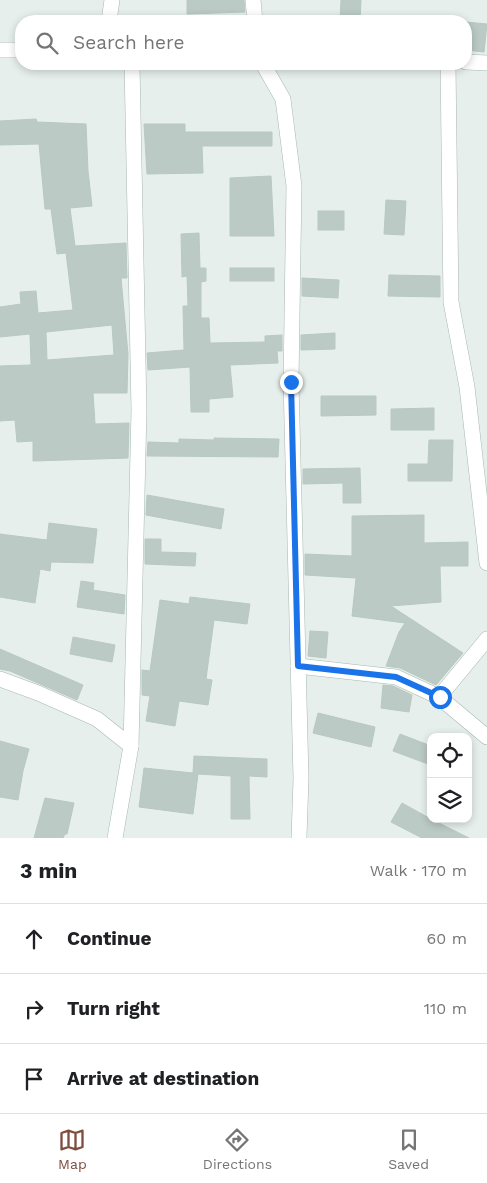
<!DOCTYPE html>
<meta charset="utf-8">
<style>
body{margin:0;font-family:"Work Sans",sans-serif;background:#f2f2f2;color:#202124}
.controls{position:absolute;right:15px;bottom:15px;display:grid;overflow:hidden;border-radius:10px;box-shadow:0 2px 8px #0003}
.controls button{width:45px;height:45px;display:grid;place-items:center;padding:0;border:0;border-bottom:1px solid #e0e0e0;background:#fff;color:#202124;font:25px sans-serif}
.stop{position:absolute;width:15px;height:15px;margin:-11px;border:4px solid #1a73e8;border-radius:50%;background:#fff}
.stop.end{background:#1a73e8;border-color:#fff;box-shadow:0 1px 5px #0008}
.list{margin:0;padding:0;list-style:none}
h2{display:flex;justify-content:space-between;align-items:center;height:65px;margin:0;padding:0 20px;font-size:21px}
h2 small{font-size:16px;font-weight:400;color:#757577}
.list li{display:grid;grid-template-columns:32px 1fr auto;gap:15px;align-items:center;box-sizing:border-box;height:70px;padding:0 20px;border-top:1px solid #e0e0e0}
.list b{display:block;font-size:19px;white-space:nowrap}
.list em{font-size:16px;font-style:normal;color:#757577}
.icon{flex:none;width:28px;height:28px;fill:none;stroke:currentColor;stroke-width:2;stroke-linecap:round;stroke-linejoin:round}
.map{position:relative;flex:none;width:487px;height:838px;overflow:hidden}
.search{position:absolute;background:#fff;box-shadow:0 2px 8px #0003;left:15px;right:15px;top:15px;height:55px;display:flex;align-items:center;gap:12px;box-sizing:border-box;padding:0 18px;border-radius:20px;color:#757577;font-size:19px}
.sheet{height:275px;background:#fff}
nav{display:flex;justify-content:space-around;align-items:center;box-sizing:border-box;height:70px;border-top:1px solid #e0e0e0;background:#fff;font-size:14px;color:#757577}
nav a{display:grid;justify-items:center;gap:2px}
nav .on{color:#7f4e3f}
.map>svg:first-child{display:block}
.building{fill:#bbcac4;stroke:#b8c9c2;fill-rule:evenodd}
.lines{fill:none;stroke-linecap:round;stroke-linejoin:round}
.street-casing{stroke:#a8b8b2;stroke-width:16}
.secondary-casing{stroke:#a4bbb3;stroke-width:16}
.street{stroke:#fff;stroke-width:15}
.secondary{stroke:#fff;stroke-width:15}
.route{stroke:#1a73e8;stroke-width:6}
</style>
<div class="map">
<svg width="487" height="838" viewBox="0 0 487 838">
<rect width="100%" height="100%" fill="#e6efeb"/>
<g class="building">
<polygon points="187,0 244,0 245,12 187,14"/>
<polygon points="341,0 361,0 360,21 340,21"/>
<polygon points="466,22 487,24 484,52 466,50"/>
<path d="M 36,119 L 37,122 L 86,124 L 88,171 L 92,206 L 70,208 L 75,246 L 126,243 L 127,278 L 121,278 L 128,354 L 127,393 L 93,393 L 95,424 L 129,423 L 128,458 L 33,461 L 33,441 L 17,442 L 15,420 L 0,421 L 0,366 L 31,365 L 30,334 L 0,337 L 0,307 L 21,304 L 20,292 L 36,291 L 38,313 L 73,310 L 66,253 L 57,254 L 51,209 L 45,209 L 39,144 L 0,145 L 0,121 ZM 112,325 L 114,355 L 47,360 L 46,332 Z"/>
<polygon points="144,124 185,124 185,132 272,132 272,146 202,146 203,173 147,174"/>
<polygon points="271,176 274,236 230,236 230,178"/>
<polygon points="386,200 406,201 404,235 384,234"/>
<rect x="318" y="211" width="26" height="19"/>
<polygon points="199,233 200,268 206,268 206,281 201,282 201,318 209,318 210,343 265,342 265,336 282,335 282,351 277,351 278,363 230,365 233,397 209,399 209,412 191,412 190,367 148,370 147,353 184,350 183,306 188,306 187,276 182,277 181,234"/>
<rect x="230" y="268" width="44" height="13"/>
<polygon points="389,275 440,276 440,297 388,296"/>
<polygon points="302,278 339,280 338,298 302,296"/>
<polygon points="335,333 335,349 301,350 301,335"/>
<polygon points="321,396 376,396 376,415 321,416"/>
<polygon points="434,408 434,430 391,430 391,409"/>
<polygon points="214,438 279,439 278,457 147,456 148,442 179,443 179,439 214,440"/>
<polygon points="429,440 453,440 452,481 408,481 408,464 428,464"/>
<polygon points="360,468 361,503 343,503 343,483 303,484 303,469"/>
<polygon points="147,495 224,509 221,529 146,515"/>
<polygon points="424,515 424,543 468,542 468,566 440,566 441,602 391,606 463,653 436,685 400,668 386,666 399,632 405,623 352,616 356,578 305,575 305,554 352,556 352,516"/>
<polygon points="49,523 97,529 93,563 51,562 50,571 40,569 35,603 0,597 0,534 47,540"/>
<polygon points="145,539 161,539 161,552 196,553 195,566 145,564"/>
<polygon points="81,581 94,583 93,590 125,595 124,614 77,607"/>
<polygon points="190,597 250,604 247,624 214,620 206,679 212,680 208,705 179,701 175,726 146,721 150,696 142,695 142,670 150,671 160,600 189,604"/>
<polygon points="310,631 328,632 326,658 308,656"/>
<polygon points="73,637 115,645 112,662 70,654"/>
<polygon points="0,649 83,685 77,700 10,671 0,669"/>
<polygon points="383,685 393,686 412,695 409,712 381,708"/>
<polygon points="318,713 375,727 371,747 313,733"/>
<polygon points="400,734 431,746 431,756 428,764 393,751"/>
<polygon points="0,741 29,749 23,771 18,800 0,797"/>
<polygon points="194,756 267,759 267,777 249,776 250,819 231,819 231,776 198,774 193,814 139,807 144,768 193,773"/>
<polygon points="45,798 74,803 67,834 65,834 63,838 34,838"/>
<polygon points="402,803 431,819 469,838 422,838 391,822"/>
</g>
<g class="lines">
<defs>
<g id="street">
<polyline points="253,0 255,21"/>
<polyline points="109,21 112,0"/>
<polyline points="263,64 283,99 294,186 291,382 301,778 299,838"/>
<polyline points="448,64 451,302 467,387 487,563"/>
<polyline points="298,666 396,677 439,697 487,737"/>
<polyline points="0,679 38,693 97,719 131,746"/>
<polyline points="439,697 487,639"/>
<polyline points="115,838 131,746 139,410 132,64"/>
</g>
<g id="secondary">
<polyline points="0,50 21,50"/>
<polyline points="466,62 487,63"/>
</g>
</defs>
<use href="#street" class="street-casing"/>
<use href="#secondary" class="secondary-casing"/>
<use href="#street" class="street"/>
<use href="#secondary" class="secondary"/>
</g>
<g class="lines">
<polyline class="route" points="291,382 298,666 396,677 440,697"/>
</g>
</svg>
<div class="controls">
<button><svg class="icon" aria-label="locate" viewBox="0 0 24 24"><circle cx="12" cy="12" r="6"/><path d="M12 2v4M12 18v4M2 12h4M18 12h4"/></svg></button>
<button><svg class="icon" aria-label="layers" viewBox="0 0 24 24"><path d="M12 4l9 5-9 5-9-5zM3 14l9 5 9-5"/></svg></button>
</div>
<div class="stop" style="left:440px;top:697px"></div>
<div class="stop end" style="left:291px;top:382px"></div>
<div class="search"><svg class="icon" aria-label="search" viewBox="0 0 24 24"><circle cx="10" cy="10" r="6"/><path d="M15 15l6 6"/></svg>Search here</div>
</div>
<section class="sheet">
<h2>3 min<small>Walk · 170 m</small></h2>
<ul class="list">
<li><svg class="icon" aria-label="ahead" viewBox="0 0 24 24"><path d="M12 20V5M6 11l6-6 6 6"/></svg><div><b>Continue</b></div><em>60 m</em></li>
<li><svg class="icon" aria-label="right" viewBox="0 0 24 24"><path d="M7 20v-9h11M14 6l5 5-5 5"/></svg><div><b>Turn right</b></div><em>110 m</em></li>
<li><svg class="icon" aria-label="arrive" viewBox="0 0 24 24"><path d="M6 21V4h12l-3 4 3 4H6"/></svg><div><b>Arrive at destination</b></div></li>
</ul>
</section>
<nav>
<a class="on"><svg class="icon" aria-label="map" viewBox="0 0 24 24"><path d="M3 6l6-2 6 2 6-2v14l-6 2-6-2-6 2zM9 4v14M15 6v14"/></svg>Map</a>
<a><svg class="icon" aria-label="directions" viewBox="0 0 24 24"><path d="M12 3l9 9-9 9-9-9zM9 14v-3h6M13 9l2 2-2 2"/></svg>Directions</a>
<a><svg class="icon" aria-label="saved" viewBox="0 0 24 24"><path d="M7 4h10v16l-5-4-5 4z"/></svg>Saved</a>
</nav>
